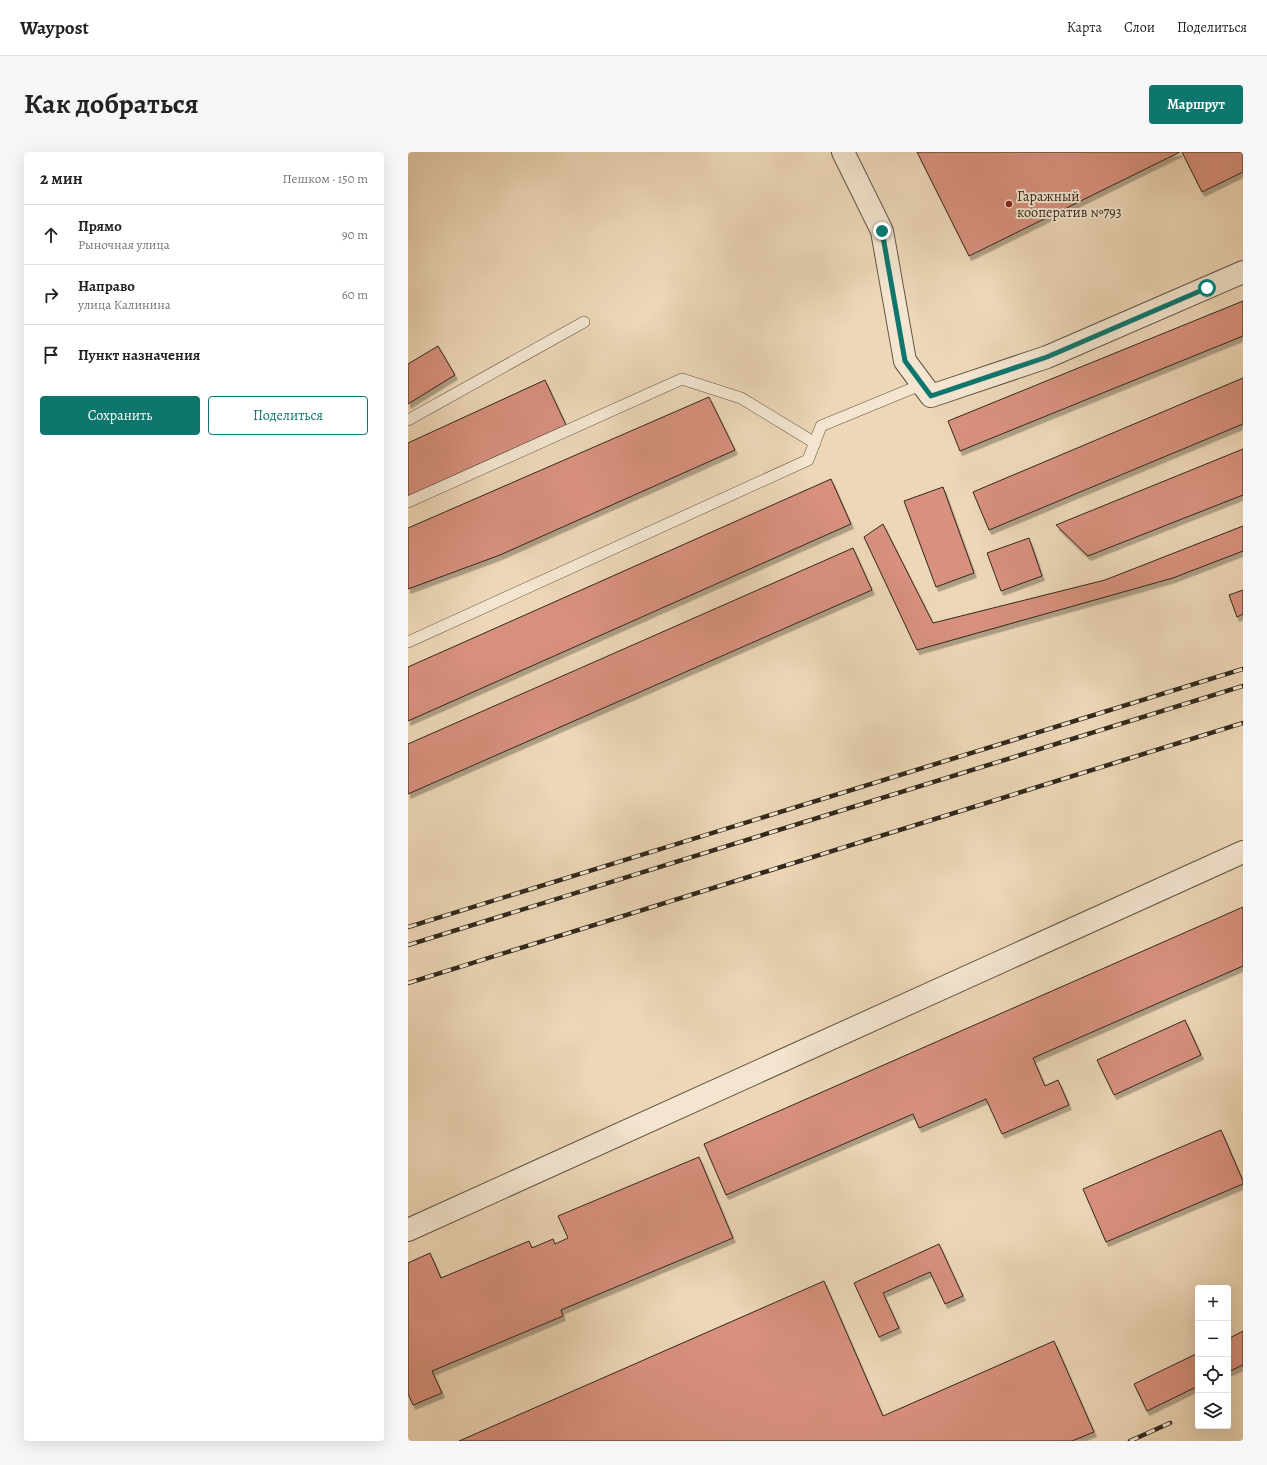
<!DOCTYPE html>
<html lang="ru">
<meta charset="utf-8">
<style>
body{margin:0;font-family:Alegreya,serif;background:#f6f6f6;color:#222}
.controls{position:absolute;right:12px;bottom:12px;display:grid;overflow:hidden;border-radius:4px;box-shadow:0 4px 16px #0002}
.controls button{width:36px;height:36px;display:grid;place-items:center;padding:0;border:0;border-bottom:1px solid #e0e0e0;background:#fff;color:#222;font:20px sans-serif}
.stop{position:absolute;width:12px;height:12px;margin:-9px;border:3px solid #0f766e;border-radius:50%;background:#fff}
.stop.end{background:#0f766e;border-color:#fff;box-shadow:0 1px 4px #0008}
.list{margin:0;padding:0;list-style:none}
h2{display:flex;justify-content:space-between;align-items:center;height:52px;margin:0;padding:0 16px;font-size:17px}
h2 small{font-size:13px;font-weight:400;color:#767676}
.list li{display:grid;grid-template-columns:26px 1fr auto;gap:12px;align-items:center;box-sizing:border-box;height:60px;padding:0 16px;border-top:1px solid #e0e0e0}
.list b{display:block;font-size:15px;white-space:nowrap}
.list p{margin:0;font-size:13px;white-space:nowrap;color:#767676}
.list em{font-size:13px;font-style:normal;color:#767676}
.actions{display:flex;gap:8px;padding:12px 16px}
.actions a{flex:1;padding:9px 0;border:1px solid #0f766e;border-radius:4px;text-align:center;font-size:14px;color:#0f766e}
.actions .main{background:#0f766e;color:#fff}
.icon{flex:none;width:22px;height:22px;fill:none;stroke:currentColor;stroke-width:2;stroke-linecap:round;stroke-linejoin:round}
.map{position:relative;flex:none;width:835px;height:1289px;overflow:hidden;border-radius:4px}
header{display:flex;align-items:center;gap:24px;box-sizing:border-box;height:56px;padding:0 20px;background:#fff;border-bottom:1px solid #e0e0e0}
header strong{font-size:19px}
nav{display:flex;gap:22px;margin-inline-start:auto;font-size:14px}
.intro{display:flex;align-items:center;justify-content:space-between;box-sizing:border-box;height:96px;padding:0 24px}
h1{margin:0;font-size:28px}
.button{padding:10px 18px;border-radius:4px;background:#0f766e;color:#fff;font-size:14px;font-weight:700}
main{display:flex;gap:24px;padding:0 24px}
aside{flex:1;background:#fff;border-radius:4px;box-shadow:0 4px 16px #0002}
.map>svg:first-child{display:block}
.building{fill:#d8917e;stroke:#31281c;filter:url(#shadow)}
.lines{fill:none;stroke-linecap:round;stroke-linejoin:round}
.service-casing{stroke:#605443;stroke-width:12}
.minor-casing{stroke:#605443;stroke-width:24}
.service{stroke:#f3e5d0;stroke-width:11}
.minor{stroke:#f3e5d0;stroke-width:22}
.rail-casing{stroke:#31281c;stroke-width:4.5}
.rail{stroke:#f3e5d0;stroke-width:3;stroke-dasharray:9;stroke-linecap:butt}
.route{stroke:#0f766e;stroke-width:5}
.poi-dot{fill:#8f2418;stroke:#f3e5d0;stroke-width:1.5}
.labels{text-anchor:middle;stroke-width:4;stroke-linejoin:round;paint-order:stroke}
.poi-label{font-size:14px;fill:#31281c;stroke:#f3e5d0;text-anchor:start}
</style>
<header>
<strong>Waypost</strong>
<nav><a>Карта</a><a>Слои</a><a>Поделиться</a></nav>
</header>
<div class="intro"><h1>Как добраться</h1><a class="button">Маршрут</a></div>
<main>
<aside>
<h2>2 мин<small>Пешком · 150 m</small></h2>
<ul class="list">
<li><svg class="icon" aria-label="ahead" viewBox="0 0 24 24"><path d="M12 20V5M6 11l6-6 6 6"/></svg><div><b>Прямо</b><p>Рыночная улица</p></div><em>90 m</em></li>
<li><svg class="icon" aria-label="right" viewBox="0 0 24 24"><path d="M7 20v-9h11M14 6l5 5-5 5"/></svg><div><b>Направо</b><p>улица Калинина</p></div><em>60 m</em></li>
<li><svg class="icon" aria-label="arrive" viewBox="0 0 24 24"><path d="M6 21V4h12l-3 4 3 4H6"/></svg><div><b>Пункт назначения</b></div></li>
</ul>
<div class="actions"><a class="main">Сохранить</a><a>Поделиться</a></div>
</aside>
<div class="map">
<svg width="835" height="1289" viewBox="0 0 835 1289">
<defs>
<filter id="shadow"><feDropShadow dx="2.5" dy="4.5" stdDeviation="0" flood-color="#0004"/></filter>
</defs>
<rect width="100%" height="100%" fill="#edd7b7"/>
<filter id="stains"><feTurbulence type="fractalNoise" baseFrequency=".005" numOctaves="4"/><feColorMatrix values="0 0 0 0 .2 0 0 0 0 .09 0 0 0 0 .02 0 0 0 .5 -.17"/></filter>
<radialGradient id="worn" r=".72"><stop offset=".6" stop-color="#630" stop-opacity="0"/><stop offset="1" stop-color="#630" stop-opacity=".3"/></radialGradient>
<g class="building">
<polygon points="509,0 772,0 561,104"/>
<polygon points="774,0 835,0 835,20 794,40"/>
<polygon points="835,149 835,184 552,299 540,269"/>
<polygon points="30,194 47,223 0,252 0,212"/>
<polygon points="835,226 835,272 581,378 565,340"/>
<polygon points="137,228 158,273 0,344 0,291"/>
<polygon points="301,245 327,298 92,403 0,437 0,376"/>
<polygon points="835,297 835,343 680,404 648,373"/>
<polygon points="423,327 443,372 0,569 0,515"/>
<polygon points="535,335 566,421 528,435 496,349"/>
<polygon points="475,372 525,471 697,428 835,374 835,399 765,426 509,498 456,385"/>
<polygon points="621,386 634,424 593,439 579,401"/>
<polygon points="445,396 464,438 0,642 0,592"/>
<polygon points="835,438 835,462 829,465 821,443"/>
<polygon points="835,755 835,814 625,906 637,934 650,928 661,953 594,982 578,947 511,976 505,962 318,1043 296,992"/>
<polygon points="777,868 793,903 706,943 689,908"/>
<polygon points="813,978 835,1029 835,1032 698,1090 675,1037"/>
<polygon points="291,1005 325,1086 153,1158 155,1164 24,1219 34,1241 5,1253 0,1242 0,1111 22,1101 33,1126 121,1089 124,1096 145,1087 147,1092 160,1086 150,1064"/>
<polygon points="531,1092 555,1144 537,1152 522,1120 475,1141 491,1176 471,1185 446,1131"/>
<polygon points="416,1129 475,1264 646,1189 686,1280 664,1289 51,1289"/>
<polygon points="835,1179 835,1213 820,1220 820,1187"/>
<polygon points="790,1201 790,1234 739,1259 726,1232"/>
</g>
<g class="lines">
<defs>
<g id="service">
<polyline points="0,268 176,170"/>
<polyline points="0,350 274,227 333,246 407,291"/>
<polyline points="0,490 400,308 413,274 515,232"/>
</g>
<g id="minor">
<polyline points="435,0 474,79 497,209 523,244 639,205 835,120"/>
<polyline points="0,1078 835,700"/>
</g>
</defs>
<use href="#service" class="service-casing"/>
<use href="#minor" class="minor-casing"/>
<use href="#service" class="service"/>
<use href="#minor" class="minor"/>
<defs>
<g id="rail">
<polyline points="0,775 835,517"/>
<polyline points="0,793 835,534"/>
<polyline points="0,831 835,571"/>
<polyline points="722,1289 762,1271"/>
</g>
</defs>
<use href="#rail" class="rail-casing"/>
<use href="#rail" class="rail"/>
</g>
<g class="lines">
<polyline class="route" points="474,79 497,209 523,244 639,205 799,136"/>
</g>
<circle class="poi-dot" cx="601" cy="52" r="4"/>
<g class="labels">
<g class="poi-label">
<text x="609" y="49">Гаражный<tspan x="609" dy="16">кооператив №793</tspan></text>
</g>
</g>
<rect width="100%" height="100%" filter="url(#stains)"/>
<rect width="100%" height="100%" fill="url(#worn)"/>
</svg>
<div class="controls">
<button>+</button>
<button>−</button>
<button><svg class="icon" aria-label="locate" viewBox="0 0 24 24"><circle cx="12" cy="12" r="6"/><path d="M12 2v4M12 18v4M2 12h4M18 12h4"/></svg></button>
<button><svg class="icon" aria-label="layers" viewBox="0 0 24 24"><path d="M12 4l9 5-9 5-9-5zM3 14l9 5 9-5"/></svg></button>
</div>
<div class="stop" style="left:799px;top:136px"></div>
<div class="stop end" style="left:474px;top:79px"></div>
</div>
</main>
